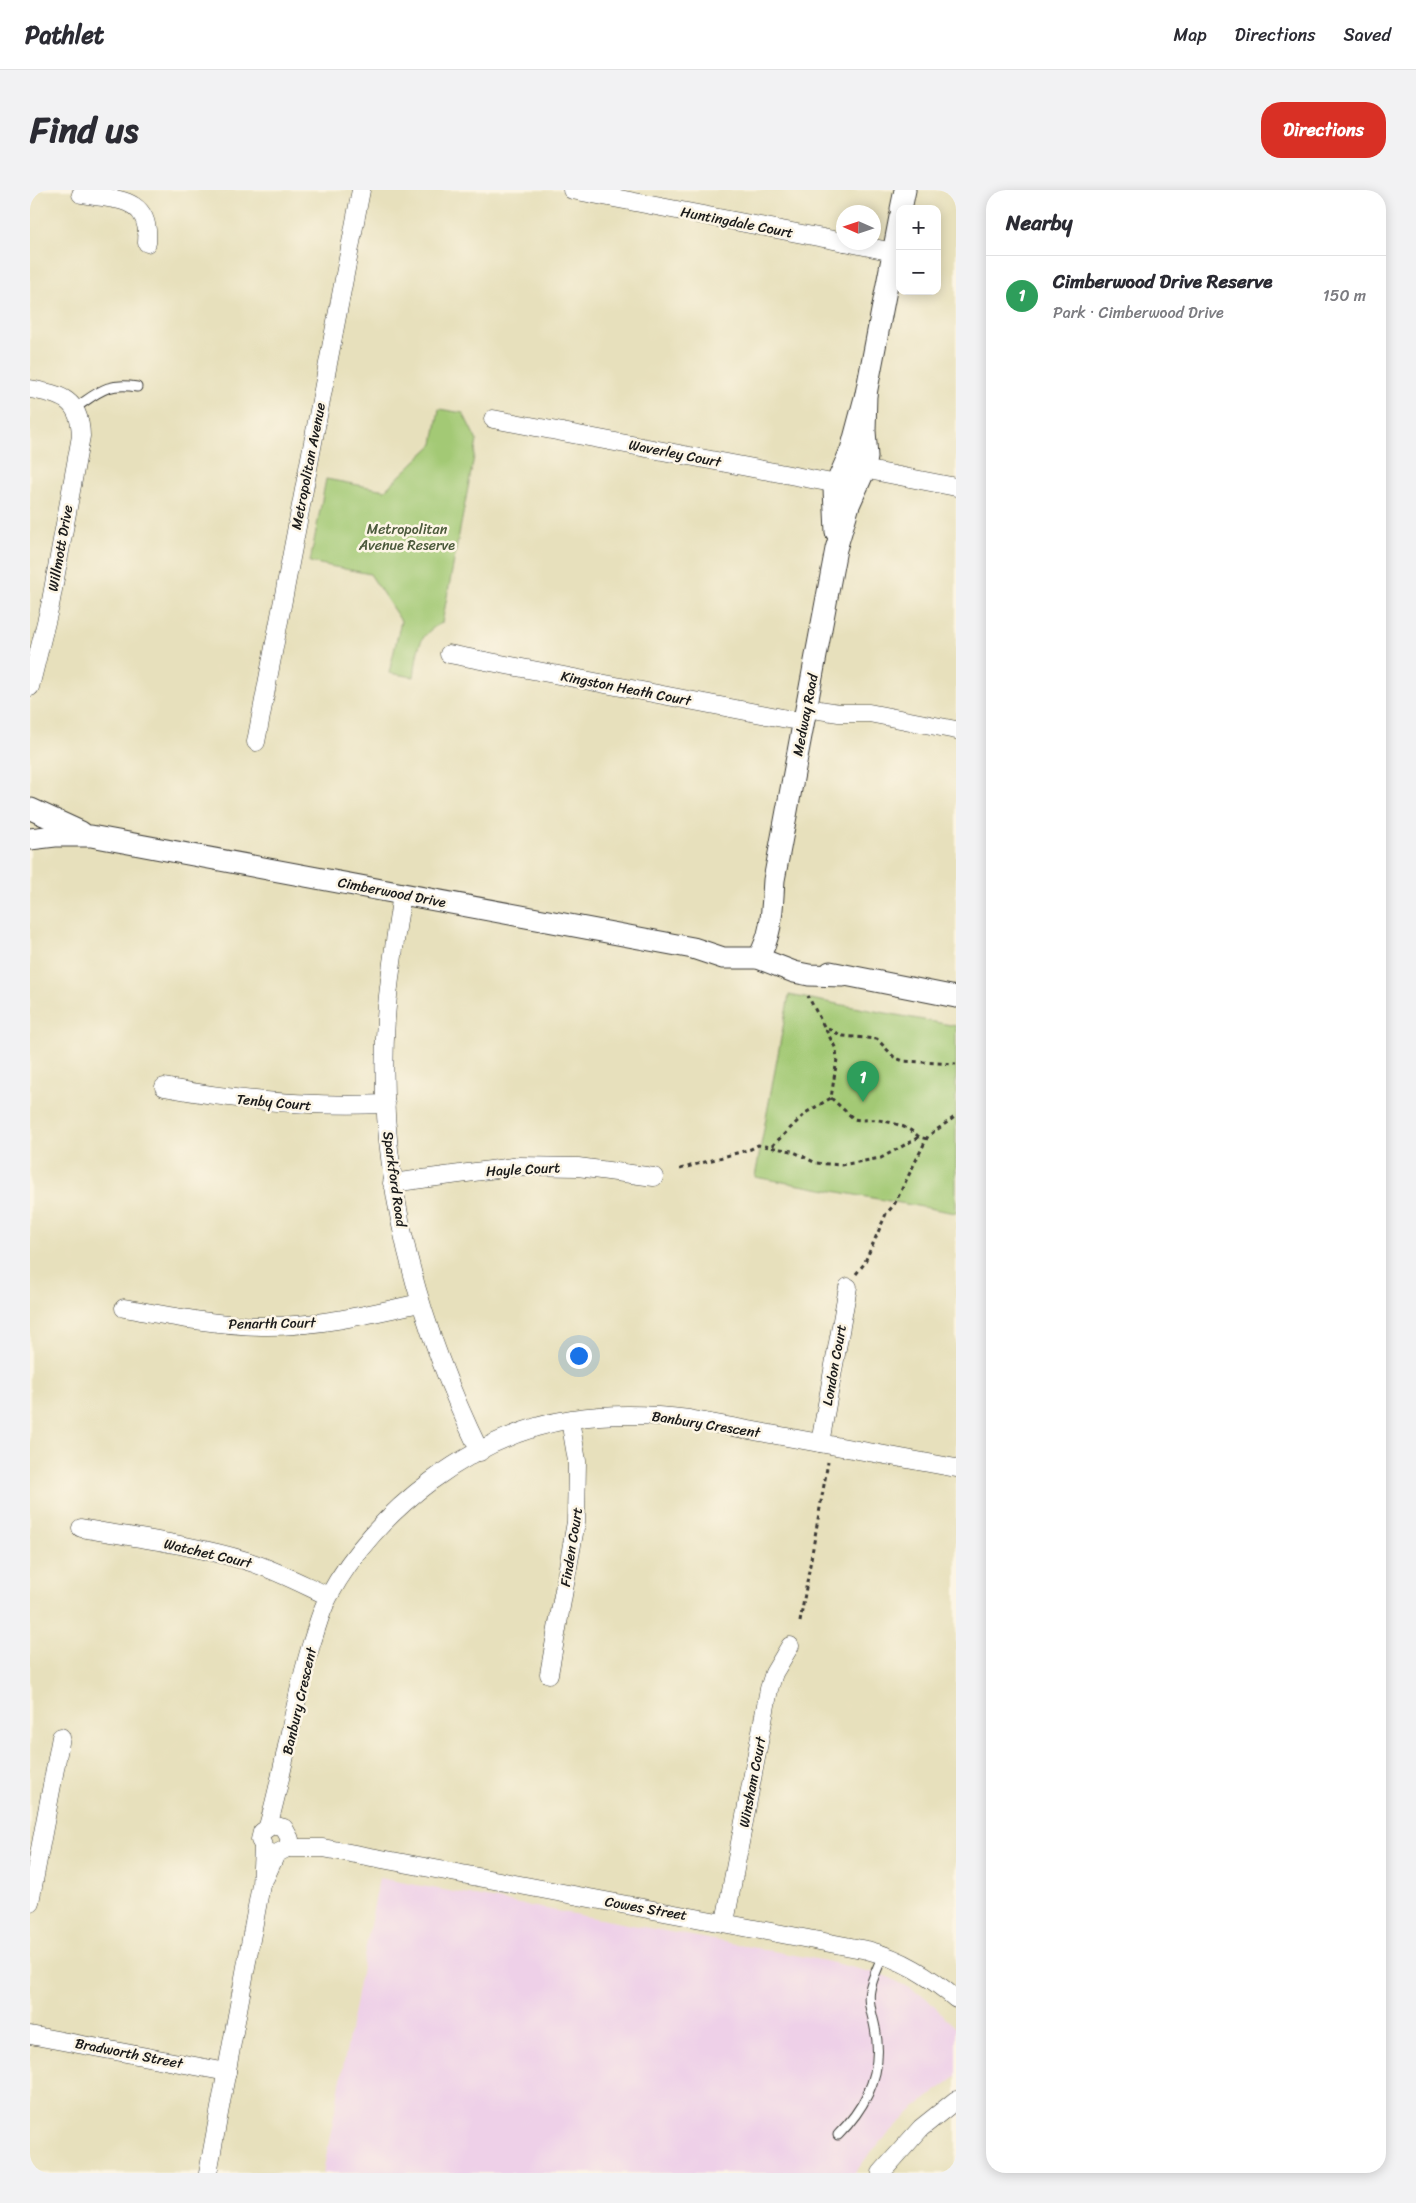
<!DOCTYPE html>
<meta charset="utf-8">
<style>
body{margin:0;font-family:Sriracha,sans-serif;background:#f2f2f3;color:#2b2b33}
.controls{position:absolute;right:15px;top:15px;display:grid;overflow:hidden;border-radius:10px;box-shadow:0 2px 12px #0003}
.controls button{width:45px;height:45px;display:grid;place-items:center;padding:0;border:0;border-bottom:1px solid #e1e1e2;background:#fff;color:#2b2b33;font:25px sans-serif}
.compass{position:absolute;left:806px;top:15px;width:45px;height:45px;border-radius:50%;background:#fff;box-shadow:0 2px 12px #0003;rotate:273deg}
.you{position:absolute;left:548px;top:1165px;width:18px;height:18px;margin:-12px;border:4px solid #fff;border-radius:50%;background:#1a73e8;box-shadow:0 0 0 8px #1a73e833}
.badge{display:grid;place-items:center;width:32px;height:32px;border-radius:50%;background:#d93025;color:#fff;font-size:16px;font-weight:700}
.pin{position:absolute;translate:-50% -41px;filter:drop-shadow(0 1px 2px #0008)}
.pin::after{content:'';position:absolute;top:26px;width:18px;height:15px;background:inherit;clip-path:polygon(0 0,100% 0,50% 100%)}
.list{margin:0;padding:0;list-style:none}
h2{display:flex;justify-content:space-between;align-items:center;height:65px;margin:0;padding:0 20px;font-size:21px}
h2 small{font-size:16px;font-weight:400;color:#7c7c81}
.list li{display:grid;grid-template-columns:32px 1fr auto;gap:15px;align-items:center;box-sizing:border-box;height:80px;padding:0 20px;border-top:1px solid #e1e1e2}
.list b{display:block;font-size:19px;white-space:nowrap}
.list p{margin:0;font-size:16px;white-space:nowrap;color:#7c7c81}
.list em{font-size:16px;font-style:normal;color:#7c7c81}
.map{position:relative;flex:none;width:926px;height:1983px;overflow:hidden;border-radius:20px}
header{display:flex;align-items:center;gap:30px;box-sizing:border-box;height:70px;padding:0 25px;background:#fff;border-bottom:1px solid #e1e1e2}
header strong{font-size:24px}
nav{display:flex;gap:28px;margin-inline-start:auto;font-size:18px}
.intro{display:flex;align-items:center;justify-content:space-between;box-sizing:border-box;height:120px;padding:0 30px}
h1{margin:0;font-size:35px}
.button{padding:12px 22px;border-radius:20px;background:#d93025;color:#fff;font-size:18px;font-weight:700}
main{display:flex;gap:30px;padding:0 30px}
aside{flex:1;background:#fff;border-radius:20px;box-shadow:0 2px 12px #0003}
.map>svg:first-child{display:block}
.built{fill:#eed0e8}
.green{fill:#a3c974;stroke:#607248}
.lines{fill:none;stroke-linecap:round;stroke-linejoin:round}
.service-casing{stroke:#3a3934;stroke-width:11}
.minor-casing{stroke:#3a3934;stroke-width:19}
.tertiary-casing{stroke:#3a3934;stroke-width:23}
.path{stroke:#3a3934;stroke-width:3;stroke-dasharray:4 4;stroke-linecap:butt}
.service{stroke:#fff;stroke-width:9}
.minor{stroke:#fff;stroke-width:18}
.tertiary{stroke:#fff;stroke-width:21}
.labels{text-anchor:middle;stroke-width:5;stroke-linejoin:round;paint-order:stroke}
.street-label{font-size:14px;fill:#1c1c1c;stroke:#fcf5e5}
.park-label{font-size:14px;fill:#4b593b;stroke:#fcf5e5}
</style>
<header>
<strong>Pathlet</strong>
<nav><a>Map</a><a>Directions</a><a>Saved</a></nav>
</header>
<div class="intro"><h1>Find us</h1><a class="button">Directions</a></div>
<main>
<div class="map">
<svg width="926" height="1983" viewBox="0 0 926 1983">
<rect width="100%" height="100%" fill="#fcf5e5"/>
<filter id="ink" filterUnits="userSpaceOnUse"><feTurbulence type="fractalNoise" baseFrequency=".02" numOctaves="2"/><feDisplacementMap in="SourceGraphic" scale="10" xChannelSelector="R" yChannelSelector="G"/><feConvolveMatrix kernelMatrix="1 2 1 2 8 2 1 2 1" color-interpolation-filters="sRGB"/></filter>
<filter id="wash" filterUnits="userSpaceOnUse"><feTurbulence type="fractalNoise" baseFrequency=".0096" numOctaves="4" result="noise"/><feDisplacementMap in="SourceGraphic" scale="20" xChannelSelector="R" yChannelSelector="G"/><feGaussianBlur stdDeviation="1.12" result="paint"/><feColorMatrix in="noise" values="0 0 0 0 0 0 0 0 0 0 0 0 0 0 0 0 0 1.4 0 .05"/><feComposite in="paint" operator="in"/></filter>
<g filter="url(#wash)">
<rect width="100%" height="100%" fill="#e7e0bc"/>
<polygon class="built" points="349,1688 796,1771 857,1786 895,1807 926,1838 926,1886 880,1922 840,1963 825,1983 293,1983"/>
<g class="green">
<path d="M 409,219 L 433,223 L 447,251 L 412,433 C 386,445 388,462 384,487 L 359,483 L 371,431 L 340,384 L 280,372 L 296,289 L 355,300 L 403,254 Z"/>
<polygon points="759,805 926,836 926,1023 725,987"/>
</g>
</g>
<g filter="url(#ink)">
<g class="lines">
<defs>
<g id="service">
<path d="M 45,218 C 69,202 77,192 107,197"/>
<path d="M 808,1945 C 837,1916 854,1880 845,1838 C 843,1826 837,1813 840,1800 C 842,1788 849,1776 853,1764"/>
</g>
<g id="minor">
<polyline points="542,0 814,52"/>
<path d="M 51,4 C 86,10 121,6 117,53"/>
<polyline points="815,52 863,62"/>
<path d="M 0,199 C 32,205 50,209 51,246 L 20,416 L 0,497"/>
<polyline points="463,229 818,296"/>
<polyline points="823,277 926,297"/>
<polyline points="419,464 773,532"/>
<polyline points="776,518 809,523 839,523 926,540"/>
<polyline points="226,552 331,0"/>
<path d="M 372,704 C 366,745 359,786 356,828 C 346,980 384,1126 450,1262"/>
<path d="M 134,897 C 208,911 280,917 356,914"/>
<polyline points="362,993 490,976 548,977 624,987"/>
<path d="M 94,1118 C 140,1126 185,1135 231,1136 C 285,1137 337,1125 390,1113"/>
<polyline points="790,1253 818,1097"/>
<path d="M 51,1338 C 106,1348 164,1355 217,1371 C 246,1380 272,1394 298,1406"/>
<polyline points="519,1484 546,1332 547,1271 540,1230"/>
<path d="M 238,1636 C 256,1575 263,1512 282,1452 C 287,1437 291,1420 299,1406 C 345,1320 445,1244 542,1229 C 582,1223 620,1224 659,1229 L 926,1278"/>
<path d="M 257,1658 L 293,1658 L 837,1760 C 872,1769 899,1786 926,1809"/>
<polyline points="235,1688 246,1664 257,1658 260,1649 254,1638 242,1635 232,1642 230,1650 237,1662 246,1664"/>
<polyline points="0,1712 31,1547"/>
<polyline points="695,1732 739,1499 744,1483 760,1456"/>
<polyline points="0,1845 197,1882"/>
<polyline points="178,1983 231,1695 233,1659"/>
<polyline points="851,1983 891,1938 926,1910"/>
</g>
<g id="tertiary">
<polyline points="871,19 875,0"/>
<polyline points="806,342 804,299 821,260 836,204 870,27"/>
<polyline points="1,619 51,642"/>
<polyline points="0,649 25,646 61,646 663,758 693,768 728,768 764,782 779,785 813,786"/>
<path d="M 728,768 C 743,744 742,717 744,690 L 806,359 L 819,315 L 835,279 L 837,267 L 835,241 L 836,204"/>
<polyline points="800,782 926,807"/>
</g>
</defs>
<use href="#service" class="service-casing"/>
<use href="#minor" class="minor-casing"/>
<use href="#tertiary" class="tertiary-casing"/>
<g class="path">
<polyline points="798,839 813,846 847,849 864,867 873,871 926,874"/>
<path d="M 801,908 L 824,929 C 832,931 840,929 848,930 C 861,932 880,937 889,947"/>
<polyline points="742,956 777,922 801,908 807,869 806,859 778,806"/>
<polyline points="650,979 721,959 728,955 762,961 786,973 811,975 851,968 889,947 897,949"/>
<polyline points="826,1084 834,1074 856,1024 864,1015 898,946 926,926"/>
<polyline points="770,1432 798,1272"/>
</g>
<use href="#service" class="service"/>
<use href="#minor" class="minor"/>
<use href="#tertiary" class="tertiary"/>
</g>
</g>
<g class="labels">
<g class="street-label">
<text transform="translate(707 32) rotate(11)" y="5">Huntingdale Court</text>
<text transform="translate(645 263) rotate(11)" y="5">Waverley Court</text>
<text transform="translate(278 276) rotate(-79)" y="5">Metropolitan Avenue</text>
<text transform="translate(30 358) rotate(-80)" y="5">Willmott Drive</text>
<text transform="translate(596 498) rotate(11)" y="5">Kingston Heath Court</text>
<text transform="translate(775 525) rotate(-79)" y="5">Medway Road</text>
<text transform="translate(362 702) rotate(11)" y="5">Cimberwood Drive</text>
<text transform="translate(244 912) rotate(5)" y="5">Tenby Court</text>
<text transform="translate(493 979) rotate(-3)" y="5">Hayle Court</text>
<text transform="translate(365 989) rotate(82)" y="5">Sparkford Road</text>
<text transform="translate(242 1133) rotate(-1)" y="5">Penarth Court</text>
<text transform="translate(804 1175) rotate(-80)" y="5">London Court</text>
<text transform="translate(676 1234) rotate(9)" y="5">Banbury Crescent</text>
<text transform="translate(541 1357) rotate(-81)" y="5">Finden Court</text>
<text transform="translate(178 1363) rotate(13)" y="5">Watchet Court</text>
<text transform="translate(269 1511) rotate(-77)" y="5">Banbury Crescent</text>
<text transform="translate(722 1592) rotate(-79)" y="5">Winsham Court</text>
<text transform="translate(616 1718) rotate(10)" y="5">Cowes Street</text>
<text transform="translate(99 1863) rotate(11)" y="5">Bradworth Street</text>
</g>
<g class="park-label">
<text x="377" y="344">Metropolitan<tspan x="377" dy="16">Avenue Reserve</tspan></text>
</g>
</g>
</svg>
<div class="controls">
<button>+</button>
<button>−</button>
</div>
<svg class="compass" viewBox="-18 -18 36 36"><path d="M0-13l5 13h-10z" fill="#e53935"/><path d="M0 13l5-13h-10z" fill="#7c7c81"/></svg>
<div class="you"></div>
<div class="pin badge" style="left:833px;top:912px;background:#2e9e5b">1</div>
</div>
<aside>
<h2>Nearby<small></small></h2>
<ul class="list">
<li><span class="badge" style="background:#2e9e5b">1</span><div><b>Cimberwood Drive Reserve</b><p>Park · Cimberwood Drive</p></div><em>150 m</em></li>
</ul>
</aside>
</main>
